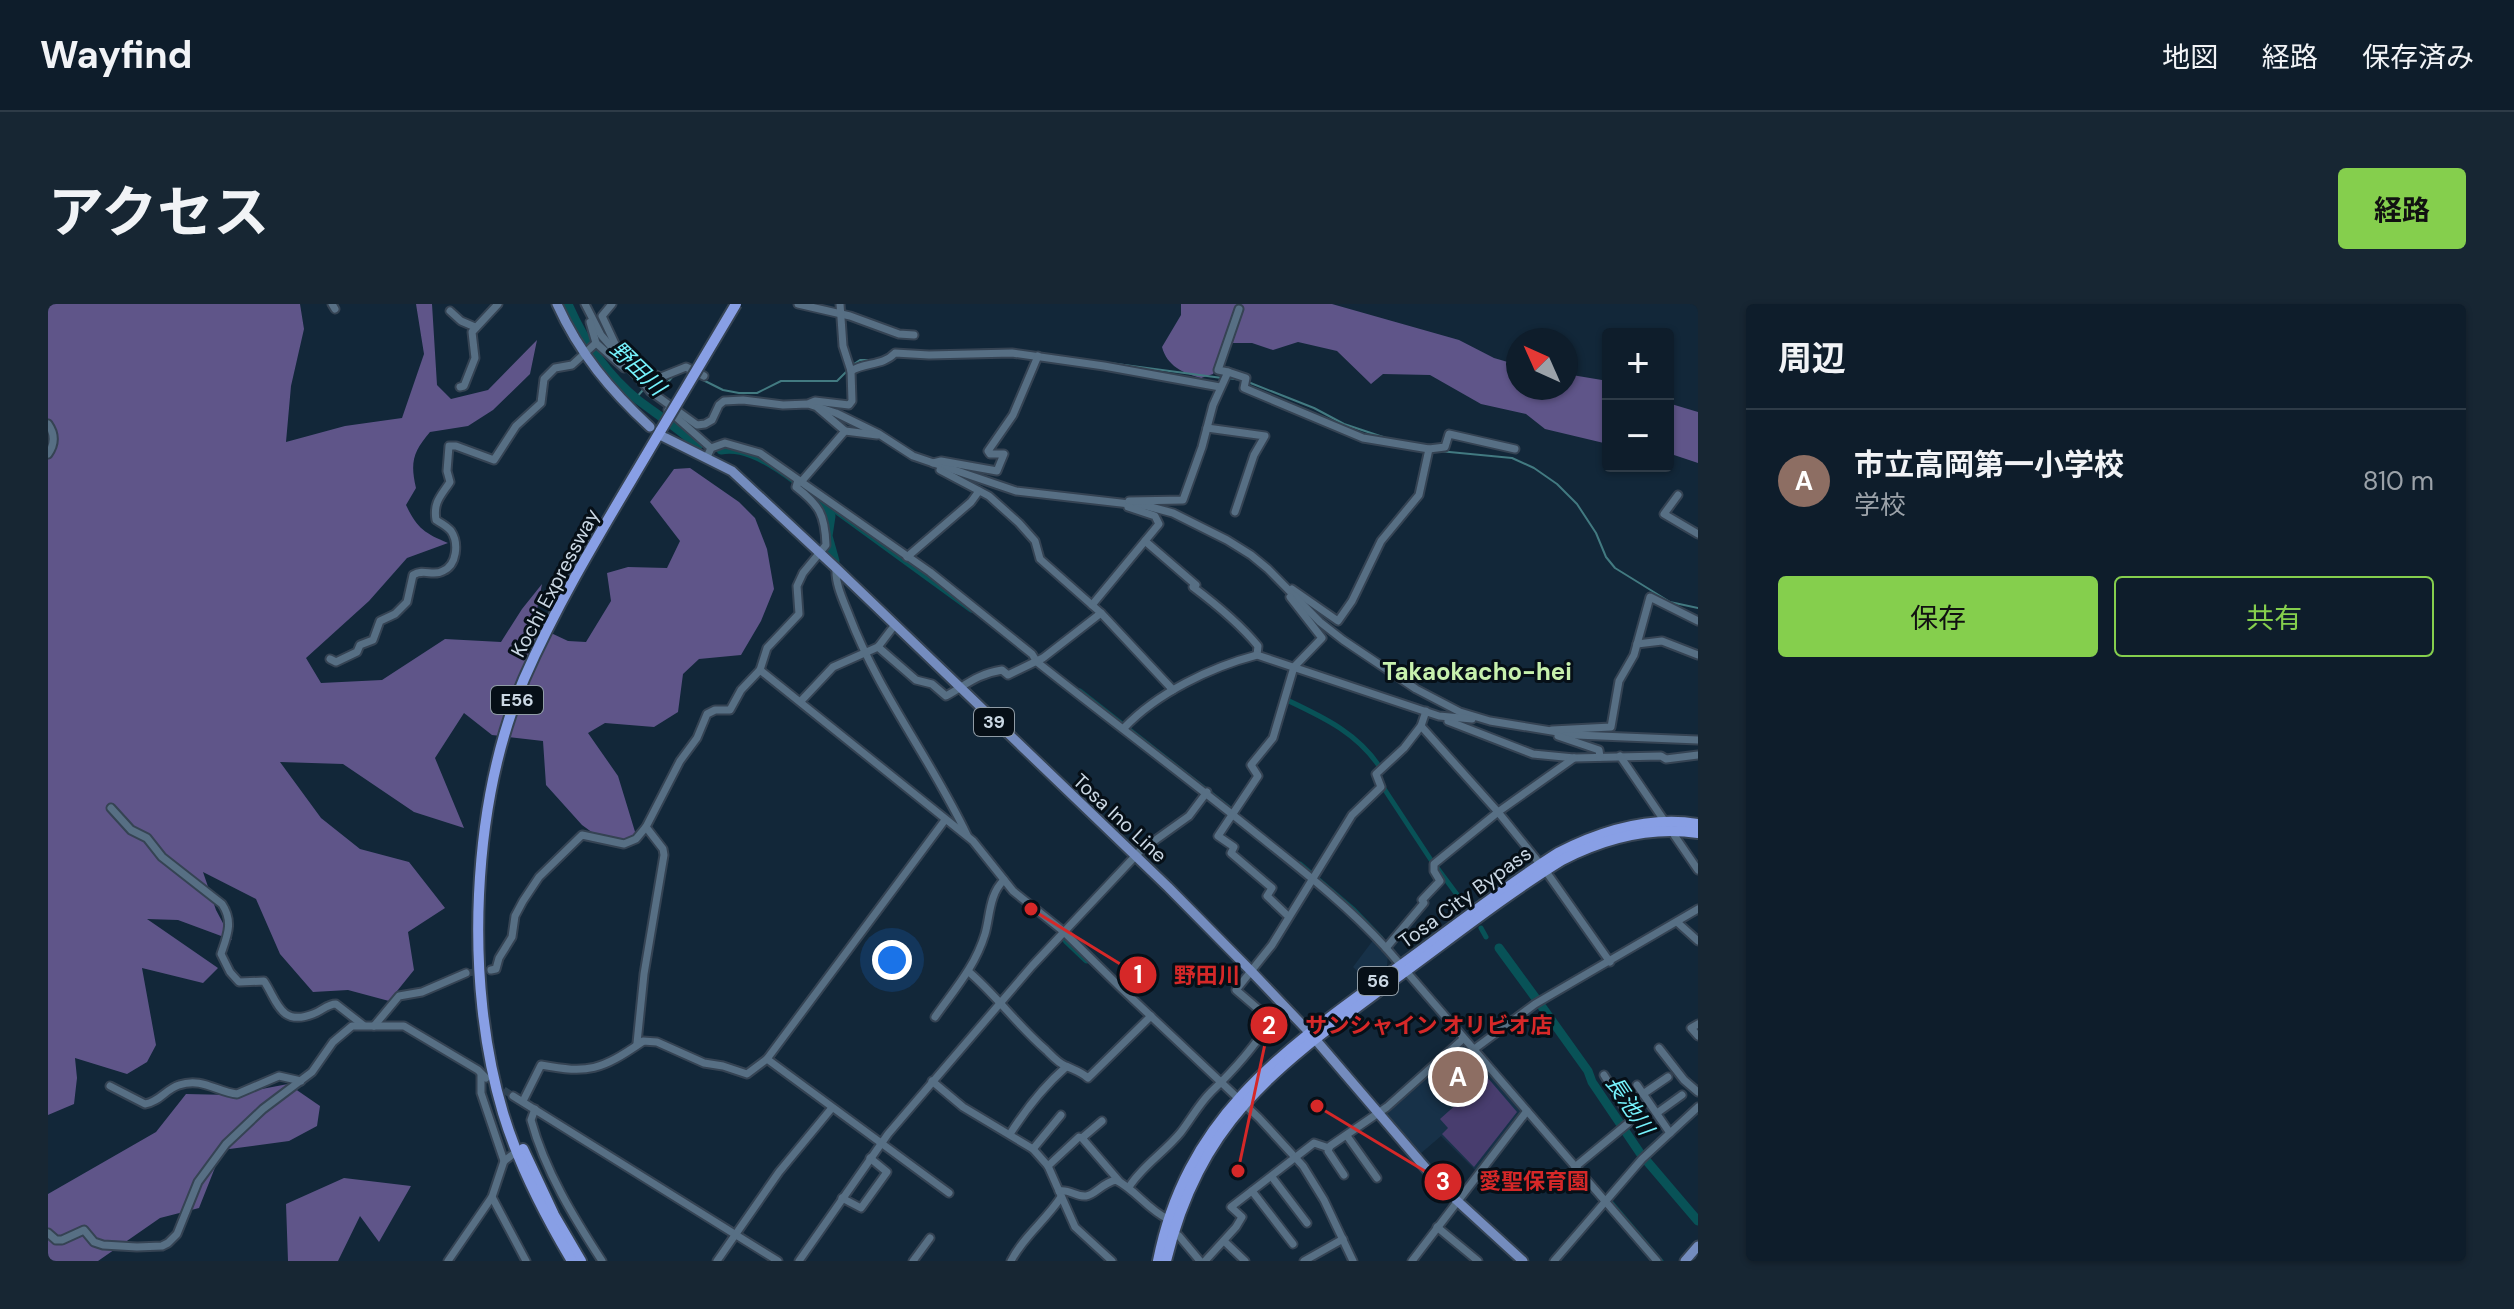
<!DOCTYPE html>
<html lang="ja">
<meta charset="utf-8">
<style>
body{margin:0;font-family:"DM Sans","Noto Sans JP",sans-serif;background:#172633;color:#f1f3f6}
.controls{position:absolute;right:24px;top:24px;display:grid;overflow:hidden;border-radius:8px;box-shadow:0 2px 6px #0004}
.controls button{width:72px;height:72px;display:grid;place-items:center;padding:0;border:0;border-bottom:2px solid #2e3b47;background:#0e1d2b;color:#f1f3f6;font:40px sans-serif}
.compass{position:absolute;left:1458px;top:24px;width:72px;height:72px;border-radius:50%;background:#0e1d2b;box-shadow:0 2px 6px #0004;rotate:315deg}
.you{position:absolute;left:844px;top:656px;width:28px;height:28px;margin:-20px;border:6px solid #fff;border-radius:50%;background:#1a73e8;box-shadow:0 0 0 12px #1a73e833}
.badge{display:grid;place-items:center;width:52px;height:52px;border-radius:50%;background:#85cf4d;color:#fff;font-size:26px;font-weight:700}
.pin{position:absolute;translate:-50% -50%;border:4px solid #fff;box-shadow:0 2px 8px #0006}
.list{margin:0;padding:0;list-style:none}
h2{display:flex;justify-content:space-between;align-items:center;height:104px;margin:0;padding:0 32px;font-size:34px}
h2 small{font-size:26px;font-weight:400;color:#9ba2a9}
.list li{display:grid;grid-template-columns:52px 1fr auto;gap:24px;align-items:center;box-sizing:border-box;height:144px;padding:0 32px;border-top:2px solid #2e3b47}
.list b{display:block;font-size:30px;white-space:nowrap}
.list p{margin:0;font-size:26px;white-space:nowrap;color:#9ba2a9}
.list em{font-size:26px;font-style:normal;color:#9ba2a9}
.actions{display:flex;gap:16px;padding:24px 32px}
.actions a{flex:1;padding:18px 0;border:2px solid #85cf4d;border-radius:8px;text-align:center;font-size:28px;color:#85cf4d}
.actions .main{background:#85cf4d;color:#111}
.map{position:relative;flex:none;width:1650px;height:957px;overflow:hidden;border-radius:8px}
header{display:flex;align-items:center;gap:48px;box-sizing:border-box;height:112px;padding:0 40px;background:#0e1d2b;border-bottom:2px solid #2e3b47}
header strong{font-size:38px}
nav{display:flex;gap:44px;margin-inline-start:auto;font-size:28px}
.intro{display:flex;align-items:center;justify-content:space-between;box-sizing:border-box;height:192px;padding:0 48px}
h1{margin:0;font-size:56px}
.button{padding:20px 36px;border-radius:8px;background:#85cf4d;color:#111;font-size:28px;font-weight:700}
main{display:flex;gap:48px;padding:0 48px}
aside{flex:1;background:#0e1d2b;border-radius:8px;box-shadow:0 2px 6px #0004}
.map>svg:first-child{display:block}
.built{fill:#173148}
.green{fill:#483d6e}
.forest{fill:#5f5589}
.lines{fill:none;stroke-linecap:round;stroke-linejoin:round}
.stream{stroke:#427a81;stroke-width:2}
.canal{stroke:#085257;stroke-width:5}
.river{stroke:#085257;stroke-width:9}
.minor-tunnel{stroke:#2e4253;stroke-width:7;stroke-dasharray:7 3.5;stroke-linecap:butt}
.minor-casing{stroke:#354353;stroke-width:11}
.major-casing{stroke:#354353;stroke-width:13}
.highway-casing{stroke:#354353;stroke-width:14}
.minor{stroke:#576f84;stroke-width:7}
.major{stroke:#748cbe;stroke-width:9}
.highway{stroke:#889fe5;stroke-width:10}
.highway-bridge-casing{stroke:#354353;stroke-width:14;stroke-linecap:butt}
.highway-bridge{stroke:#889fe5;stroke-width:10}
.labels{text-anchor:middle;stroke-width:6;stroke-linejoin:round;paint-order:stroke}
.shield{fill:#060f17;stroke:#909ca6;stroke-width:2}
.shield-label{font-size:18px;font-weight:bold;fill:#cbd8e4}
.street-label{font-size:20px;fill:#cbd8e4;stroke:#060f17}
.water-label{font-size:22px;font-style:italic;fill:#76f3fd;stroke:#060f17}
.quarter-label{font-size:24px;font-weight:bold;fill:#c7f1ad;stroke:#060f17}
.leader{fill:none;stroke:#d62828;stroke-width:3}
.callout-dot{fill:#d62828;stroke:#060f17;stroke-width:3}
.mark-label{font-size:24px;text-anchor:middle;font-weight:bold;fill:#fff}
.callout-label{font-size:22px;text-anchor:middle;font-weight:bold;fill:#d62828;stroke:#060f17;stroke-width:6;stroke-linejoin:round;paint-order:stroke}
</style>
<header>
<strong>Wayfind</strong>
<nav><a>地図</a><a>経路</a><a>保存済み</a></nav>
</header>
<div class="intro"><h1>アクセス</h1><a class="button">経路</a></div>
<main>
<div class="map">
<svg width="1650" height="957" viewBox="0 0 1650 957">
<rect width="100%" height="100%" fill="#122739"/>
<g class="built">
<polygon points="1326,635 1340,651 1339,662 1319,676 1305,663"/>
<polygon points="1415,739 1474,807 1429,868 1393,832 1372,850 1336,810"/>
</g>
<polygon class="green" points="1439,773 1469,808 1426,863 1394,830 1400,824 1392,815"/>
<g class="forest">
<path d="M 0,0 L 252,0 L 256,25 L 243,82 L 238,138 L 297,122 L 354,114 L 376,50 L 368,0 L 384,0 L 389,81 L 403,95 L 440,86 L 489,36 L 482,70 L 445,106 L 420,122 L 382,128 C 365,148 362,158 368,184 L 358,201 C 369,224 376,229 400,239 L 359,254 L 321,297 L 258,354 L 273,379 L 334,376 L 397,335 L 453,338 L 474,305 L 494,280 L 486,321 L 520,337 L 538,338 L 563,297 L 559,269 L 580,263 L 619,264 L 632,237 L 602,198 L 626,165 L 642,164 L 691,198 L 707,214 L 719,245 L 726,285 L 713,317 L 693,351 L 651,355 L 635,370 L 630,408 L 606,423 L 557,419 L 540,429 L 570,472 L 588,531 L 560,540 L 534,521 L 498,481 L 495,437 L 444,431 L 416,409 L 387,454 L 416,524 L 366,508 L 295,460 L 232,458 L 273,514 L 312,545 L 361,558 L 397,604 L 360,628 L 366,666 L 341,697 L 300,686 L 265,688 L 232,650 L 208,595 L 155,568 L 168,606 L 184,636 L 130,616 L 99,615 L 170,664 L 155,679 L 94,664 L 108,741 L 99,758 L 79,770 L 27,754 L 29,774 L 26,800 L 0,811 Z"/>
<path d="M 1133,0 L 1284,0 L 1411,36 L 1446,54 L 1470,61 L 1470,84 L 1518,84 L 1518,70 L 1560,77 L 1560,140 L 1497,125 L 1478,110 L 1433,100 L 1382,71 L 1335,70 L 1323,80 L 1289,47 L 1250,38 L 1225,46 L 1204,39 L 1184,39 L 1165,70 L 1153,74 C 1135,69 1119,62 1114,43 L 1133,11 Z"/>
<polygon points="1620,99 1650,108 1650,159 1620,149"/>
<polygon points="240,780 272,802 269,822 241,837 174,846 151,904 112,914 50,957 0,957 0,890 108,828 138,790 182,791"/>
<polygon points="296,874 363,882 331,938 312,912 290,957 240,957 238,900"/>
</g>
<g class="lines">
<g class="stream">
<polyline points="882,48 956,45 1174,74"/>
<polyline points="803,62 812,56 827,56"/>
<polyline points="651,74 675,86 691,89 709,89 733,77 789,77 799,67"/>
<polyline points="1180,74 1194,76"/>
<polyline points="1200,78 1266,104 1296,120 1338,134"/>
<polyline points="600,82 611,88 626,71"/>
<polyline points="588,94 595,86"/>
<polyline points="1391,147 1464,154 1486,164 1509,180 1529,200 1548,229 1558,253 1567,264 1622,298 1650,304"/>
</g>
<g class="canal">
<polyline points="772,196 923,306"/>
<polyline points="1032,387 1185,507"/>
<path d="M 1241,397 C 1277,414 1311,430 1333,465"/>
<polyline points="1333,480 1385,559"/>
<polyline points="1252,560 1306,606 1333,634"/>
<polyline points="1387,561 1419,604"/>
<polyline points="1433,624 1438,633"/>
<polyline points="1561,896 1613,957"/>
</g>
<g class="river">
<path d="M 520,0 C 536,37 558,70 590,96 C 610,111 631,125 650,142"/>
<path d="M 673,146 C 684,144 694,146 704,150 C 723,157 777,194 783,212 L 780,232 L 787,257"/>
<polyline points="1019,636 1039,655"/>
<polyline points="1451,644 1489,696"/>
<polyline points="1492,700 1540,767 1544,778 1592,849 1650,917"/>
</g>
<g class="minor-tunnel">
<polyline points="418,669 443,666"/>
<polyline points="447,780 465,792"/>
</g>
<defs>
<g id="minor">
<polyline points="284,0 287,5"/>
<polyline points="537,0 553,31 603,88"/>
<polyline points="564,0 554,12 569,44"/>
<polyline points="750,0 802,12 851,30 866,31"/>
<polyline points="402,7 413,17 427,23"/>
<polyline points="542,18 548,39 576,64"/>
<polyline points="585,63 613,73 638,63 656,72"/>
<path d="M 803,67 C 817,58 835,62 847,49 L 881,51 L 964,49 L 1056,62 L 1172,83"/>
<polyline points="1180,68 1198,74 1196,84 1315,134 1381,145 1371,191 1333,237 1304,297 1290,317 1244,285"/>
<polyline points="412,83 416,82 427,54 424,28 450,0"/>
<polyline points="602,87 649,121 657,120 664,116 671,101 676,97 695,96 735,101 760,100 788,109 831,130 865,152 968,187 1099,202 1125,209 1179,236 1203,251 1220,265 1272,318 1295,336 1368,385 1412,408 1442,417 1528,431 1650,436"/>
<polyline points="762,99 767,97 801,101 804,97 803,67 795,42 792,0"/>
<polyline points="770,104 797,127 829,131"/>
<polyline points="620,106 663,144"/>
<path d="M 0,120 C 7,130 7,140 0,150"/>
<polyline points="1159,124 1217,132 1206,151 1187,208"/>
<polyline points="1381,145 1397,143 1401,130 1467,145"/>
<path d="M 659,153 L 663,144 L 677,139 L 712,149 L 882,268 L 984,350 L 989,358 C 1062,416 1137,472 1210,531 C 1255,567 1300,602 1338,644 L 1609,957"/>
<polyline points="885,159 893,157 949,167 956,150 942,150 940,147 965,111 990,52"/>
<polyline points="892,166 941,192 971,219 987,237 992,255 1053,309 1125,386"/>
<polyline points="753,178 797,127"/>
<polyline points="1630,191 1616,210 1650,230"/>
<polyline points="1081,197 1135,196 1154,143 1165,101 1180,68 1170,66 1191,5"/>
<path d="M 1097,237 L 1148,281 L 1145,283 C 1169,301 1191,319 1210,342 L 1209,351"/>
<polyline points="859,253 923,198 931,187"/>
<path d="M 788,264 C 787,280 795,296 801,311 C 831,390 883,455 919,531"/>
<polyline points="1044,301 1111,220 1107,212 1080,203"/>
<polyline points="1589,340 1614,337 1650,351"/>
<path d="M 830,343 L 868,376 L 884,380 L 898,392 C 918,381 929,370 954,366 L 960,371 L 995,354 L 1053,309"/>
<path d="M 282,355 L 288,358 L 309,348 L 312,341 L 325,336 L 332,317 L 347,310 L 359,298 L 365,271 C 376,264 385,273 395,267 C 409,261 411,239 403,227 C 399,222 393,219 388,216 C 385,198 393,192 402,178 L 399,167 L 401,142 L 408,142 L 446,156 L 468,122 L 493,99 L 496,75 L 507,64 L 524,61 L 548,39"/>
<polyline points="712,366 925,537 965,587 1015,627 1073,684 1211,814 1255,862 1276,896 1305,957"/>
<polyline points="753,397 785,363 830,343 846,322"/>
<polyline points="1378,407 1373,422 1450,508 1497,566 1562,658"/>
<polyline points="1400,417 1485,450 1526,454 1613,452 1618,455 1650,451"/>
<path d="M 1076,424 C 1109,389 1163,363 1209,351 L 1391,412 L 1424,415"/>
<polyline points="1504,426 1563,423 1571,377 1586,351 1602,293 1650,317"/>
<polyline points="1510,432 1551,446 1552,453"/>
<polyline points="1572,452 1650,566"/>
<path d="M 63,504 L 83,526 L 99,534 L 114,553 L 174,600 C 186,618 179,632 173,650 L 182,668 L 191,678 L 216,677 C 229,696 232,723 265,710 C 274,707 279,700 288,700 L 315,721"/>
<polyline points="598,523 615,545 616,551 596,670 589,739 595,737 609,738 656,759 675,762 699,770 719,755 897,516"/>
<polyline points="1240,612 1219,592 1224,584 1183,549 1186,543 1170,532 1210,472 1203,461 1225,434 1246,363 1274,334 1242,293"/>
<polyline points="1629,618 1650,637"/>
<polyline points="1338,644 1376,599 1374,596 1392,577 1386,567 1386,560 1450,508 1526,454"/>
<path d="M 443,666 L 448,665 L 451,654 L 464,633 L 467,612 L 475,597 L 491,573 L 534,531 L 576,540 L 588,535 L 598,523 L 632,457 L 649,434 L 659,410 L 667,406 L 682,406 L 693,386 L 712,366 L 719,344 L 751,310 L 749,282 L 755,269 L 778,241 C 777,210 771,201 748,183 L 750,176"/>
<path d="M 921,668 C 949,692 969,721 998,746 C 1003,751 1011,760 1018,762 C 1026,766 1032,767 1040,774 L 1103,712"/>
<path d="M 887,713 C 906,686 927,663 937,630 C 942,613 941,590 956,576"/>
<polyline points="1650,720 1643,724 1650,732"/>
<polyline points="326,722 351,692 374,688 418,669"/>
<polyline points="1611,744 1636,776 1650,788"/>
<polyline points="1425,746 1487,700 1650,605"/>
<polyline points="719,755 901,889"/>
<polyline points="433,770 433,789 456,857"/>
<polyline points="884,777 915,803 985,845 1000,862 1027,923 1064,957"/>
<polyline points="1589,781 1622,829"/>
<path d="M 62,782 L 97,800 C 111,798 118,785 131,781 C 154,773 169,788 189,790 L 231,772 L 253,777"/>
<polyline points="1595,790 1620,773"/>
<polyline points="465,792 730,957"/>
<path d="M 475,797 L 493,761 C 541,770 553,766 594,738"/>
<path d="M 487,805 L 483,816 C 497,867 526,914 554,957"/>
<polyline points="1609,809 1634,791"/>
<polyline points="1054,817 1034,834 1071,877"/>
<path d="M 962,830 C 978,805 996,782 1018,763"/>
<polyline points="1299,832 1329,874"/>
<polyline points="985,845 1013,811"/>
<polyline points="1000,862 1031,833 1034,834"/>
<polyline points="1527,863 1584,816 1556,771"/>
<polyline points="1296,871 1280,847 1282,842 1339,803 1415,735"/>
<polyline points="1224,873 1259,919"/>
<path d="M 1081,883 C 1095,861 1117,848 1133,828 C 1143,815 1151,800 1163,788 C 1186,766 1206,744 1223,716 L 1188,686 L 1224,641 L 1304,511 L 1333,483 L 1328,470 L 1356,444 L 1373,422"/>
<path d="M 1011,887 C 1022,885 1028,893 1038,892 C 1047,891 1054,879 1068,876 C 1088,886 1100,906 1120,915"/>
<polyline points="1204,887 1245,940"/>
<polyline points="444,893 478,957"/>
<polyline points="794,894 813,904 839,868 822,854"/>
<polyline points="1389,923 1430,957"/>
<polyline points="0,929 8,936 14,936 36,926 46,938 55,941 89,943 114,942 120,939 129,930 150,878 178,840 215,805 264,768 285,738 304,722 356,722 430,766 438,774"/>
<polyline points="1125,929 1131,932 1152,957"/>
<polyline points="1176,937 1197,957"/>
<polyline points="400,957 444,893 456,857 464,851"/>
<polyline points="669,957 731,868 783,805"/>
<polyline points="751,957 840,830 984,662 1092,547 1141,512 1159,488"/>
<polyline points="865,957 882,934"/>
<path d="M 963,957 C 975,933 998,916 1013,893"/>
<polyline points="1157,957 1188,923 1194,913 1183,903 1266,839 1281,844"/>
<polyline points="1256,957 1295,935"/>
<polyline points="1364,957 1479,807"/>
<polyline points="1506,957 1594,855 1650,803"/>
</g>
<g id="major">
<path d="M 509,0 C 531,49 563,87 602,123"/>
<polyline points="614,132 684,167 788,264 1120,583 1203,667 1261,728 1393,882 1475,957"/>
<polyline points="1637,957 1650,942"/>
</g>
<g id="highway">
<polyline points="475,845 506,911 533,957"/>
<path d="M 524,957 C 496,910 471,862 455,809 C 416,679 423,501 476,375 C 514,288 565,208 613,126"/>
<path d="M 1110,957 C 1139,809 1242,742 1356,659 C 1407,622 1456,583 1510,549 C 1553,527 1601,512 1650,520"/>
<path d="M 1118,957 C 1154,807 1240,755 1355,669 C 1407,631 1459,590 1514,556 C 1557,534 1602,522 1650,529"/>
</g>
</defs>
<use href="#minor" class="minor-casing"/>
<use href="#major" class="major-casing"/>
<use href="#highway" class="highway-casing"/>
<use href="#minor" class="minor"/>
<use href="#major" class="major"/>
<use href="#highway" class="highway"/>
<defs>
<polyline id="highway-bridge" points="613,126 688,0"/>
</defs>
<use href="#highway-bridge" class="highway-bridge-casing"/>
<use href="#highway-bridge" class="highway-bridge"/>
</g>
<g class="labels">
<g class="shield">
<rect x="443" y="382" width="52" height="28" rx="6"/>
<rect x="926" y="404" width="40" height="28" rx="6"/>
<rect x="1310" y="663" width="40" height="28" rx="6"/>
</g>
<g class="shield-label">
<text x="469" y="402">E56</text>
<text x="946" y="424">39</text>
<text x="1330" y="683">56</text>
</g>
<g class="street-label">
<text transform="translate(507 279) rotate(-62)" y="7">Kochi Expressway</text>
<text transform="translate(1072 514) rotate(43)" y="7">Tosa Ino Line</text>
<text transform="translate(1417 593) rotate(-36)" y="7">Tosa City Bypass</text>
</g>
<g class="water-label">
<text transform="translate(590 64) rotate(44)" y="8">野田川</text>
<text transform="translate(1582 801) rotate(56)" y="8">長池川</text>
</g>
<g class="quarter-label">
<text x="1429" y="376">Takaokacho-hei</text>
</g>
</g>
<path class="leader" d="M983 605L1090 671M1190 867L1221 721M1269 802L1395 878"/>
<g class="callout-dot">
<circle cx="983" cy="605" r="8"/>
<circle cx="1190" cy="867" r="8"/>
<circle cx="1269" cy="802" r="8"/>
<circle cx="1090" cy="671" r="20"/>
<circle cx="1221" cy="721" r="20"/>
<circle cx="1395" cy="878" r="20"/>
</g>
<g class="mark-label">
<text x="1090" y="679">1</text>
<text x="1221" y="730">2</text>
<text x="1395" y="886">3</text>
</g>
<g class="callout-label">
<text x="1159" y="679">野田川</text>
<text x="1381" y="729">サンシャイン オリビオ店</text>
<text x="1486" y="885">愛聖保育園</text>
</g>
</svg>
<div class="controls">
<button>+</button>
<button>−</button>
</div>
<svg class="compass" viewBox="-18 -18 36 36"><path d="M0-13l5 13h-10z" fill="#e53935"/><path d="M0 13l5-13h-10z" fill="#9ba2a9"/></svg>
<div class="you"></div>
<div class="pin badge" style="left:1410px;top:773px;background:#8d6e63">A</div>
</div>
<aside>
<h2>周辺<small></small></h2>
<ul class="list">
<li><span class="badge" style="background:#8d6e63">A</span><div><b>市立高岡第一小学校</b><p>学校</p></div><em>810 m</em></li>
</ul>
<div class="actions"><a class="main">保存</a><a>共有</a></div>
</aside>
</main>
